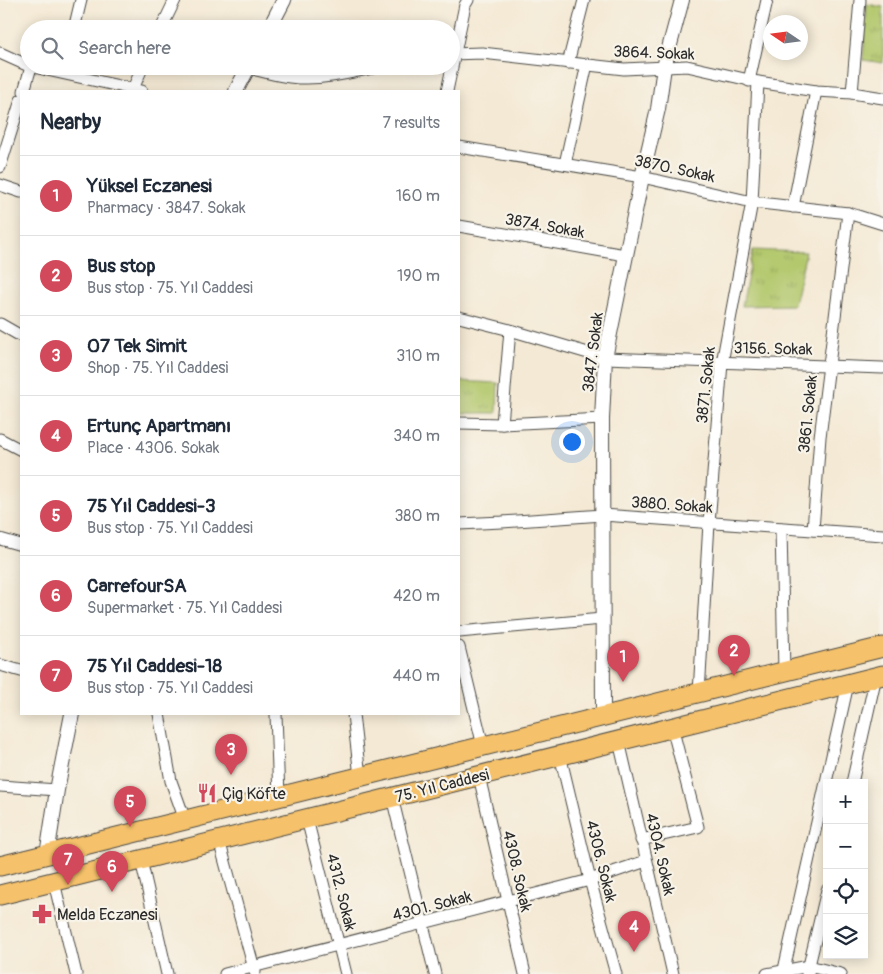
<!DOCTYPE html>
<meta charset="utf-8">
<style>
body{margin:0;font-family:Pangolin,sans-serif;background:#f2f2f3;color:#1f2937}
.controls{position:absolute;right:15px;bottom:15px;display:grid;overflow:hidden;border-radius:0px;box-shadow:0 2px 12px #0003}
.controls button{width:45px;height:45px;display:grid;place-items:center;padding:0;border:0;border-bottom:1px solid #e0e1e3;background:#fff;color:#1f2937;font:25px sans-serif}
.compass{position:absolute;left:763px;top:15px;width:45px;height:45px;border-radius:50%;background:#fff;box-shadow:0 2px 12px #0003;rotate:283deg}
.you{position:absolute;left:571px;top:441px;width:18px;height:18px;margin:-12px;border:4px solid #fff;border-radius:50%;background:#1a73e8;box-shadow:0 0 0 8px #1a73e833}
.badge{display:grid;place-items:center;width:32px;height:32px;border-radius:50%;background:#d1495b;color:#fff;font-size:16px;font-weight:700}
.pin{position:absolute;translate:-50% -41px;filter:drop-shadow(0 1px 2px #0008)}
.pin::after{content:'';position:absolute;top:26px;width:18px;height:15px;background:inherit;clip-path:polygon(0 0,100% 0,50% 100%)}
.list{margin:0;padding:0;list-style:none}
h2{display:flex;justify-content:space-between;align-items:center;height:65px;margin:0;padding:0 20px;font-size:21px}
h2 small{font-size:16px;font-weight:400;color:#747a83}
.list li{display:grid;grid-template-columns:32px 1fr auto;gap:15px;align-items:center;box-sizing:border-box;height:80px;padding:0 20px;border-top:1px solid #e0e1e3}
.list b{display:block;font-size:19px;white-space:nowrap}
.list p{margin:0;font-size:16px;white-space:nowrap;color:#747a83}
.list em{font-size:16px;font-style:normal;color:#747a83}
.icon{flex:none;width:28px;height:28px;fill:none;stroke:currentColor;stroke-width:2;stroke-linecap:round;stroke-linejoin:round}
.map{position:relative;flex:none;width:883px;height:974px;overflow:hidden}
.search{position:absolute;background:#fff;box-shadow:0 2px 12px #0003;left:20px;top:20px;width:440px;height:55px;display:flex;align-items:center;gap:12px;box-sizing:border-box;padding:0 18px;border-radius:28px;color:#747a83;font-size:19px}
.panel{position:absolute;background:#fff;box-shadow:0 2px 12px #0003;left:20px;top:90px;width:440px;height:625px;border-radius:0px}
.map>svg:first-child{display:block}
.grass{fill:url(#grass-tufts);stroke:#6f7a4c}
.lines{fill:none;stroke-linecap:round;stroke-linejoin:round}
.minor-casing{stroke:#494844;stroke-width:13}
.tertiary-casing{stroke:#494844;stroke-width:16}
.primary-casing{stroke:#494844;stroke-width:21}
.minor{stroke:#fff;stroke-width:11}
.tertiary{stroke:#fff;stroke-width:14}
.primary{stroke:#f5c16b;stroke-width:19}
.labels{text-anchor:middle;stroke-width:4.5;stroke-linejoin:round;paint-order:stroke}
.street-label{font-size:16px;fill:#2b2b2b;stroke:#f7f3e8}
.poi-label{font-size:16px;fill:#2b2b2b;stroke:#f7f3e8;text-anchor:start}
</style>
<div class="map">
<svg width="883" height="974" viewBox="0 0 883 974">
<defs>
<pattern id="grass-tufts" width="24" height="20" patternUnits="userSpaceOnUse" patternTransform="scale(1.25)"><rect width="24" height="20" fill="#b3c86d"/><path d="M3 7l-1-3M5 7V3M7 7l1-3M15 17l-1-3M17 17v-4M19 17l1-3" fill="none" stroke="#9aac5f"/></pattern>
</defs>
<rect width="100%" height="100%" fill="#f7f3e8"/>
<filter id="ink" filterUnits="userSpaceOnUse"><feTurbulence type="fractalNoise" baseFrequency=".02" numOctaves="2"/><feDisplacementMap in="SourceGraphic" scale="10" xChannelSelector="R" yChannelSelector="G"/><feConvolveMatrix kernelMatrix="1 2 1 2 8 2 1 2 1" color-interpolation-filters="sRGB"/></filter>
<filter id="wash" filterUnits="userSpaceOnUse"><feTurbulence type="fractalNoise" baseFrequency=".0096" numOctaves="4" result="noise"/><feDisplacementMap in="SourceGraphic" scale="20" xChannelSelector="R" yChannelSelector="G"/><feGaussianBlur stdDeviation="1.12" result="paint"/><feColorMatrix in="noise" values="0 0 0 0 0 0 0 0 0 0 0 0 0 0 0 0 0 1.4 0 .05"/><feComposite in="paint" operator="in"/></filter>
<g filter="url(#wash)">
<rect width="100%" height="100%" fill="#f4e9d4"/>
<g class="grass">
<polygon points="867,4 883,7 883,63 863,60"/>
<polygon points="753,250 806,252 794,305 742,306"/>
<polygon points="459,381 498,383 497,413 459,413"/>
</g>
</g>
<g filter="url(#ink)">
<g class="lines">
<defs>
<g id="minor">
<polyline points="74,29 81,0"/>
<polyline points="161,29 175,0"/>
<polyline points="0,53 29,66"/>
<polyline points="451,54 482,53 624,69 687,66 758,82 816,91 852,93 883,98"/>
<polyline points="568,63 584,0"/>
<polyline points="29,66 142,91"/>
<path d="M 249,68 C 266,72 284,78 302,78 C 329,79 356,71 382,66"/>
<polyline points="749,81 767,0"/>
<polyline points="24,91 31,67"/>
<polyline points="132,91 143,66"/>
<polyline points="447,91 465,5 468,0"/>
<polyline points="852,93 860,0"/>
<polyline points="459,147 642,177 752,202 848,213 883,224"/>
<polyline points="565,164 587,64"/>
<polyline points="0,167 21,100"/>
<polyline points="0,185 21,192"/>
<polyline points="793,207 816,91"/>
<polyline points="459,226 625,255"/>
<polyline points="459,317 510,330 605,358 883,368"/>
<polyline points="0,324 21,336"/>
<polyline points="459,423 502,424 602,419"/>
<polyline points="502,424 510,330"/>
<polyline points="0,439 21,450"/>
<polyline points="459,524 502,522 603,515 883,535"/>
<polyline points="781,528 784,672"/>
<polyline points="813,530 820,437 848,213"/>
<polyline points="0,539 21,545"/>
<polyline points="459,632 602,619"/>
<polyline points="459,647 483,746"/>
<polyline points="0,665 21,671"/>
<polyline points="699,693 709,523 722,363 752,202 758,82"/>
<polyline points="159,714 171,781 185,820"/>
<polyline points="276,714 279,797"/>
<polyline points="353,714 360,777"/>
<polyline points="619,741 673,974"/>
<polyline points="560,755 590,880 616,974"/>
<polyline points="479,776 525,974"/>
<polyline points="852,783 876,676"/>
<polyline points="0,786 57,790"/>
<polyline points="392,797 435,974"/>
<polyline points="307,819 346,974"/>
<polyline points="219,840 255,972"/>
<polyline points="641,840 698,827 672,727"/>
<polyline points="141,860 167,974"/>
<polyline points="54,882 76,974"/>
<polyline points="225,974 590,880 646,861"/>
<polyline points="767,974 809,966 841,974"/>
<polyline points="783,974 848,684"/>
<polyline points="807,974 827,890"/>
</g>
<g id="tertiary">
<polyline points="269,29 284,0"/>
<polyline points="236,91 249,66"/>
<polyline points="603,717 602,419 605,358 642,177 658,109 664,67 682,0"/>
<polyline points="47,855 57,790 72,714"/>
</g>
<g id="primary">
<polyline points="0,866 883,647"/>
<polyline points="0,895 883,675"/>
</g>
</defs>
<use href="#minor" class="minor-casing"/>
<use href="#tertiary" class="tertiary-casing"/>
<use href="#primary" class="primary-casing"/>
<use href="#minor" class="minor"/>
<use href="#tertiary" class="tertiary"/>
<use href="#primary" class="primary"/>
</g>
</g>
<defs>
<symbol id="restaurant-bare" viewBox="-9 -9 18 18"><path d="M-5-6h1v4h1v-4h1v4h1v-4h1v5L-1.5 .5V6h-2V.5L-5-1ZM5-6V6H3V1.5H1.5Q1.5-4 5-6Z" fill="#d1495b" stroke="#f7f3e8" stroke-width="2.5" paint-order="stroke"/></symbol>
<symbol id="pharmacy-bare" viewBox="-9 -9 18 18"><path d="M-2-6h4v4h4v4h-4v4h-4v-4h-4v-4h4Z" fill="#d1495b" stroke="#f7f3e8" stroke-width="2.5" paint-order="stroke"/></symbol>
</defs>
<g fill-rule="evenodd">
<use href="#restaurant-bare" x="193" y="779" width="28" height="28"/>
<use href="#pharmacy-bare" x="28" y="900" width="28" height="28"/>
</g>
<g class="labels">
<g class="street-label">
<text transform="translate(654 52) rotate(2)" y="6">3864. Sokak</text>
<text transform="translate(675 168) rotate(12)" y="6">3870. Sokak</text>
<text transform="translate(545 225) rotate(10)" y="6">3874. Sokak</text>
<text transform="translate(773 348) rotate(1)" y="6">3156. Sokak</text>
<text transform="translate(592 352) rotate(-83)" y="6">3847. Sokak</text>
<text transform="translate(705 385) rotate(-84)" y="6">3871. Sokak</text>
<text transform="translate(807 414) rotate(-84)" y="6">3861. Sokak</text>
<text transform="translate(672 504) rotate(4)" y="6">3880. Sokak</text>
<text transform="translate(442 785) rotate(-14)" y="6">75. Yıl Caddesi</text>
<text transform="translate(661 854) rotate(77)" y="6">4304. Sokak</text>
<text transform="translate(602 861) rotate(76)" y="6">4306. Sokak</text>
<text transform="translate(518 871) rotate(77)" y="6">4308. Sokak</text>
<text transform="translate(342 892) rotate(76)" y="6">4312. Sokak</text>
<text transform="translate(432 905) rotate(-14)" y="6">4301. Sokak</text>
</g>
<g class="poi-label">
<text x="222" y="799">Çig Köfte</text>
<text x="57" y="920">Melda Eczanesi</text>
</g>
</g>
</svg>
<div class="controls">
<button>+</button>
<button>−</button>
<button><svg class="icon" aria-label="locate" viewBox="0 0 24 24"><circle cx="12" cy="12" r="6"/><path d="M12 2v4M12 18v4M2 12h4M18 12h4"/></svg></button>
<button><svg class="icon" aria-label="layers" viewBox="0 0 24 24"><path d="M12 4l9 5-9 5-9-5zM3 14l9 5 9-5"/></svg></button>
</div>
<svg class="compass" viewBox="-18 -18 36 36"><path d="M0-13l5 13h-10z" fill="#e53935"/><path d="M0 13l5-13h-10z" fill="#747a83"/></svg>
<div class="you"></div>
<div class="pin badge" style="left:623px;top:682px">1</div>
<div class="pin badge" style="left:734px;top:676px">2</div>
<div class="pin badge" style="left:231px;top:775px">3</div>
<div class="pin badge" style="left:634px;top:952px">4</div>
<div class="pin badge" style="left:130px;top:827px">5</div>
<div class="pin badge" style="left:112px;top:892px">6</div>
<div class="pin badge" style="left:68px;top:885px">7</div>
<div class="search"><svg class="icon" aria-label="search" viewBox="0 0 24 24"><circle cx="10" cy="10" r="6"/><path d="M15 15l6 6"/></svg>Search here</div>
<section class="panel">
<h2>Nearby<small>7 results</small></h2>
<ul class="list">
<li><span class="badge">1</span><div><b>Yüksel Eczanesi</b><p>Pharmacy · 3847. Sokak</p></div><em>160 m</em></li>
<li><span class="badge">2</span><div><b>Bus stop</b><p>Bus stop · 75. Yıl Caddesi</p></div><em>190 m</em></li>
<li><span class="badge">3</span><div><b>07 Tek Simit</b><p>Shop · 75. Yıl Caddesi</p></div><em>310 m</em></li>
<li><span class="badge">4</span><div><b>Ertunç Apartmanı</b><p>Place · 4306. Sokak</p></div><em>340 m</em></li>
<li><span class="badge">5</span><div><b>75 Yıl Caddesi-3</b><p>Bus stop · 75. Yıl Caddesi</p></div><em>380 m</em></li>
<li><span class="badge">6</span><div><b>CarrefourSA</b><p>Supermarket · 75. Yıl Caddesi</p></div><em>420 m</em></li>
<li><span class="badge">7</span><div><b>75 Yıl Caddesi-18</b><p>Bus stop · 75. Yıl Caddesi</p></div><em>440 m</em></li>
</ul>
</section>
</div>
